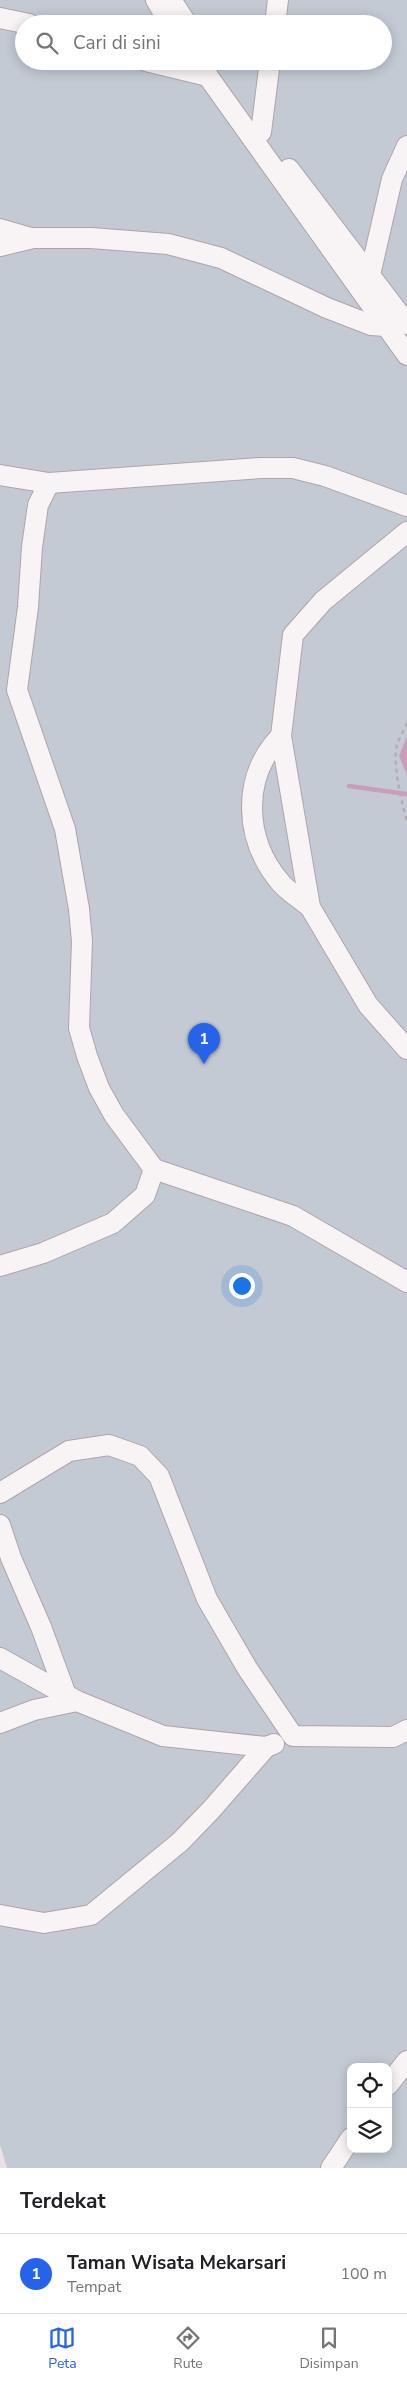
<!DOCTYPE html>
<html lang="id">
<style>
body{margin:0;font-family:"Nunito Sans",sans-serif;background:#f2f2f2;color:#202124}
.controls{position:absolute;right:15px;bottom:15px;display:grid;overflow:hidden;border-radius:10px;box-shadow:0 2px 12px #0003}
.controls button{width:45px;height:45px;display:grid;place-items:center;padding:0;border:0;border-bottom:1px solid #e0e0e0;background:#fff;color:#202124;font:25px sans-serif}
.you{position:absolute;left:241px;top:1285px;width:18px;height:18px;margin:-12px;border:4px solid #fff;border-radius:50%;background:#1a73e8;box-shadow:0 0 0 8px #1a73e833}
.badge{display:grid;place-items:center;width:32px;height:32px;border-radius:50%;background:#2563eb;color:#fff;font-size:16px;font-weight:700}
.pin{position:absolute;translate:-50% -41px;filter:drop-shadow(0 1px 2px #0008)}
.pin::after{content:'';position:absolute;top:26px;width:18px;height:15px;background:inherit;clip-path:polygon(0 0,100% 0,50% 100%)}
.list{margin:0;padding:0;list-style:none}
h2{display:flex;justify-content:space-between;align-items:center;height:65px;margin:0;padding:0 20px;font-size:21px}
h2 small{font-size:16px;font-weight:400;color:#757577}
.list li{display:grid;grid-template-columns:32px 1fr auto;gap:15px;align-items:center;box-sizing:border-box;height:80px;padding:0 20px;border-top:1px solid #e0e0e0}
.list b{display:block;font-size:19px;white-space:nowrap}
.list p{margin:0;font-size:16px;white-space:nowrap;color:#757577}
.list em{font-size:16px;font-style:normal;color:#757577}
.icon{flex:none;width:28px;height:28px;fill:none;stroke:currentColor;stroke-width:2;stroke-linecap:round;stroke-linejoin:round}
.map{position:relative;flex:none;width:407px;height:2168px;overflow:hidden}
.search{position:absolute;background:#fff;box-shadow:0 2px 12px #0003;left:15px;right:15px;top:15px;height:55px;display:flex;align-items:center;gap:12px;box-sizing:border-box;padding:0 18px;border-radius:28px;color:#757577;font-size:19px}
.sheet{height:145px;background:#fff}
nav{display:flex;justify-content:space-around;align-items:center;box-sizing:border-box;height:70px;border-top:1px solid #e0e0e0;background:#fff;font-size:14px;color:#757577}
nav a{display:grid;justify-items:center;gap:2px}
nav .on{color:#2563eb}
.map>svg:first-child{display:block}
.green{fill:#c3cad4;fill-rule:evenodd}
.water{fill:#ca9dba}
.lines{fill:none;stroke-linecap:round;stroke-linejoin:round}
.stream{stroke:#ca9dba;stroke-width:4.5}
.minor-casing{stroke:#b1a3aa;stroke-width:22}
.path{stroke:#b6abb1;stroke-width:2.5;stroke-dasharray:4 4;stroke-linecap:butt}
.minor{stroke:#f8f4f6;stroke-width:20}
</style>
<div class="map">
<svg width="407" height="2168" viewBox="0 0 407 2168">
<rect width="100%" height="100%" fill="#eae2e6"/>
<path class="green" d="M 0,0 L 407,0 L 407,2168 L 7,2168 L 0,2145 ZM 24,24 L 383,24 L 383,61 L 24,61 ZM 351,2067 L 388,2067 L 388,2149 L 351,2149 Z"/>
<polygon class="water" points="407,736 407,775 399,756"/>
<g class="lines">
<polyline class="stream" points="349,786 406,794"/>
<defs>
<g id="minor">
<polyline points="156,0 170,24"/>
<polyline points="171,0 187,24"/>
<polyline points="0,18 29,24"/>
<polyline points="275,24 278,0"/>
<polyline points="146,61 208,76"/>
<polyline points="197,61 407,355"/>
<polyline points="261,132 270,61"/>
<polyline points="289,169 407,324"/>
<polyline points="0,229 31,238"/>
<polyline points="0,246 33,238 91,238 168,244 221,258 327,308 371,325 386,326"/>
<polyline points="370,275 392,179 407,146"/>
<polyline points="0,475 49,483 261,468 293,468 325,476 407,506"/>
<polyline points="407,532 323,601 293,635 281,736 310,907 368,1005 407,1049"/>
<path d="M 281,736 C 241,777 244,839 280,882 C 288,892 301,899 310,907"/>
<polyline points="154,1169 293,1216 407,1282"/>
<polyline points="0,1266 43,1253 113,1223 145,1195 154,1169 114,1115 99,1088 87,1056 79,1028 82,941 79,909 65,829 17,690 28,607 32,547 38,505 49,483"/>
<polyline points="0,1493 69,1451 109,1445 140,1456 159,1476 207,1599 247,1668 293,1736 393,1737 407,1730"/>
<polyline points="0,1525 11,1558 41,1627 66,1695"/>
<polyline points="0,1658 77,1701 163,1736 266,1747 274,1744"/>
<polyline points="0,1723 34,1710 77,1701"/>
<polyline points="0,1915 44,1923 91,1915 180,1842 211,1810 266,1747"/>
<polyline points="388,2085 407,2061"/>
<polyline points="331,2168 351,2138"/>
</g>
</defs>
<use href="#minor" class="minor-casing"/>
<path class="path" d="M 407,723 C 404,730 399,738 397,745 C 392,764 402,803 407,822"/>
<use href="#minor" class="minor"/>
</g>
</svg>
<div class="controls">
<button><svg class="icon" aria-label="locate" viewBox="0 0 24 24"><circle cx="12" cy="12" r="6"/><path d="M12 2v4M12 18v4M2 12h4M18 12h4"/></svg></button>
<button><svg class="icon" aria-label="layers" viewBox="0 0 24 24"><path d="M12 4l9 5-9 5-9-5zM3 14l9 5 9-5"/></svg></button>
</div>
<div class="you"></div>
<div class="pin badge" style="left:204px;top:1064px">1</div>
<div class="search"><svg class="icon" aria-label="search" viewBox="0 0 24 24"><circle cx="10" cy="10" r="6"/><path d="M15 15l6 6"/></svg>Cari di sini</div>
</div>
<section class="sheet">
<h2>Terdekat<small></small></h2>
<ul class="list">
<li><span class="badge">1</span><div><b>Taman Wisata Mekarsari</b><p>Tempat</p></div><em>100 m</em></li>
</ul>
</section>
<nav>
<a class="on"><svg class="icon" aria-label="map" viewBox="0 0 24 24"><path d="M3 6l6-2 6 2 6-2v14l-6 2-6-2-6 2zM9 4v14M15 6v14"/></svg>Peta</a>
<a><svg class="icon" aria-label="directions" viewBox="0 0 24 24"><path d="M12 3l9 9-9 9-9-9zM9 14v-3h6M13 9l2 2-2 2"/></svg>Rute</a>
<a><svg class="icon" aria-label="saved" viewBox="0 0 24 24"><path d="M7 4h10v16l-5-4-5 4z"/></svg>Disimpan</a>
</nav>
